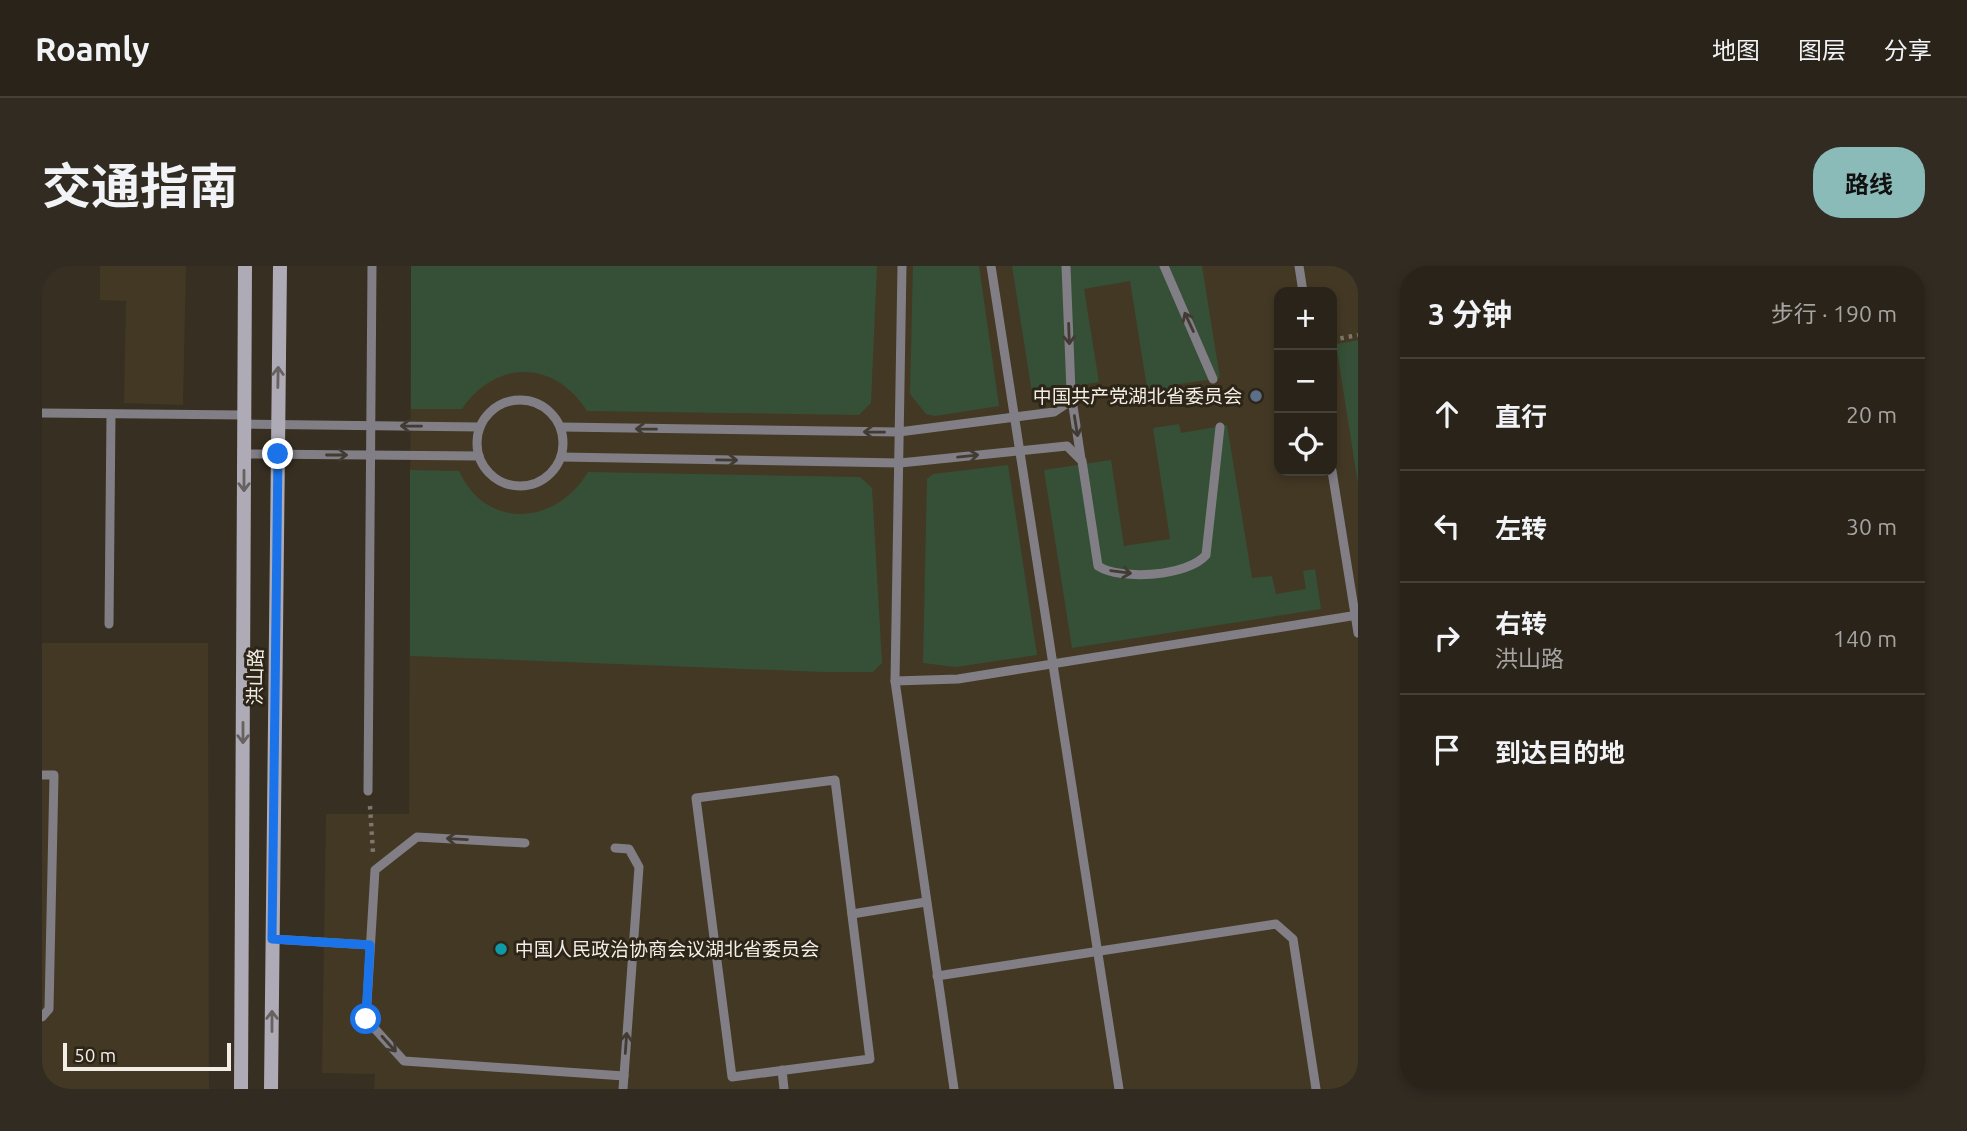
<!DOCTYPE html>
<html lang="zh">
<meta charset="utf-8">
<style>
body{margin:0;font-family:Ubuntu,"Noto Sans SC",sans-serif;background:#312b22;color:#f1f3f6}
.controls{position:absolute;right:21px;top:21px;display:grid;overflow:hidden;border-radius:14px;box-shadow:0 4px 10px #0003}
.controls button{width:63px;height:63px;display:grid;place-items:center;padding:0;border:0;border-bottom:2px solid #454038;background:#292319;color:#f1f3f6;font:35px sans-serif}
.scale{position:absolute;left:21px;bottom:18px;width:168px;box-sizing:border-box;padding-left:7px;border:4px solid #f3eee5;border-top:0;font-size:19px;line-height:24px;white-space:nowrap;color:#f3eee5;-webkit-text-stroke:5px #2d2518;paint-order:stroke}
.stop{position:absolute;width:21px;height:21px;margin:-16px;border:5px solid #1a73e8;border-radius:50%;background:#fff}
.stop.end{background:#1a73e8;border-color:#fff;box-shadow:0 2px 7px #0008}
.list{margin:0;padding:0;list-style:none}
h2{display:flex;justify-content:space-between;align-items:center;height:91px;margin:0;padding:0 28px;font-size:30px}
h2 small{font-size:23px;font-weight:400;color:#a5a4a2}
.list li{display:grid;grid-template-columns:46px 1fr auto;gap:21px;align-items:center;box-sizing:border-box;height:112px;padding:0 28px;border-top:2px solid #454038}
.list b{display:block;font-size:26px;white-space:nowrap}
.list p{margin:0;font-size:23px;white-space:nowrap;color:#a5a4a2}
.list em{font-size:23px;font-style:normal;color:#a5a4a2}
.icon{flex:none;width:38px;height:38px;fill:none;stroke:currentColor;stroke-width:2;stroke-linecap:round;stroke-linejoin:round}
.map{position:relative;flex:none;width:1316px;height:823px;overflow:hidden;border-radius:28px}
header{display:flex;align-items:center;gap:42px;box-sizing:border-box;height:98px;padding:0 35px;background:#292319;border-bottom:2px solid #454038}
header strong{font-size:33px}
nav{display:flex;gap:38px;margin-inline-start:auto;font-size:24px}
.intro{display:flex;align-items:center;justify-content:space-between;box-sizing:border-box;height:168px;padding:0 42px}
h1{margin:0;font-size:49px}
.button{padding:18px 32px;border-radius:28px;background:#8bbbb9;color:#111;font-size:24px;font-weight:700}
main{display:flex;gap:42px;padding:0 42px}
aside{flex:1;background:#292319;border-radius:28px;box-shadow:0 4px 10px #0003}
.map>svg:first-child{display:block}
.built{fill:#433824;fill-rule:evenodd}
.green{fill:#355036}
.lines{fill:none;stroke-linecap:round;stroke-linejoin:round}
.path{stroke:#7d766a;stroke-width:4.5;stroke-dasharray:3.5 5;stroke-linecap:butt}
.service{stroke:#817e85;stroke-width:9}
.secondary{stroke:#aeaab6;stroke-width:14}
.oneway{stroke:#423b33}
.oneway2{stroke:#67615f}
.route{stroke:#1a73e8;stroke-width:9}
.service-dot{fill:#5c6f8a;stroke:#2d2518;stroke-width:2.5}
.culture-dot{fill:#0f9aa8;stroke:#2d2518;stroke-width:2.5}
.labels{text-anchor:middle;stroke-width:6;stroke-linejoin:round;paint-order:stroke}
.poi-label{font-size:19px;fill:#f3eee5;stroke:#2d2518;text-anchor:end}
.street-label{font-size:19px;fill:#f3eee5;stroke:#2d2518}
</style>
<header>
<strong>Roamly</strong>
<nav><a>地图</a><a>图层</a><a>分享</a></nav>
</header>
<div class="intro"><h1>交通指南</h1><a class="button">路线</a></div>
<main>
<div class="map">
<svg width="1316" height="823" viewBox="0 0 1316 823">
<rect width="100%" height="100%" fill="#372f21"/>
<g class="built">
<polygon points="58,0 144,0 141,139 82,137 84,35 58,34"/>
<path d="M 369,0 L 1316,0 L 1316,823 L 332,823 L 333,808 L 280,807 L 284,548 L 367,548 ZM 1237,26 L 1290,26 L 1290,205 L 1237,205 Z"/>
<polygon points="0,377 166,377 167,823 0,823"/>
</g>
<g class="green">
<path d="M 369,0 L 835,0 L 829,137 L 817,149 L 545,145 C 513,94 453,93 420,143 L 369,143 Z"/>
<polygon points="871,0 937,0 957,140 893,150 884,148 868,128"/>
<polygon points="970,0 1160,0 1178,112 1131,119 1133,131 1107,135 1088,15 1042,23 1057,116 990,127"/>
<polygon points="1316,74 1316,218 1294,78"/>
<polygon points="1137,158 1139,167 1185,159 1210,312 1230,310 1234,328 1264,323 1261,305 1273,303 1279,343 1030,382 1002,204 1069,194 1082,280 1128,273 1111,162"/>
<polygon points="966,199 995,389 914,401 881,397 885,213 891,208"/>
<path d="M 368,204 L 417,205 C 444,265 515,259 546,206 L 818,211 L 830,222 L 840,397 L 831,406 L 782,406 L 368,390 Z"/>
</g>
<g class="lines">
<g class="path">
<polyline points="1290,74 1316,69"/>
<polyline points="328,540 331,587"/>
</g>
<g class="service">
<polyline points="860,0 853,415 912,823"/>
<polyline points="949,0 1077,823"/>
<polyline points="1122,0 1171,113"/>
<polyline points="1257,0 1261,26"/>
<polyline points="1029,127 1039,193"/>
<circle cx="478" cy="177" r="43"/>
<polyline points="0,147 202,149"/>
<polyline points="202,158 438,161"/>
<polyline points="519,161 857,166 1012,146 1024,138 1029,125 1024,0"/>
<polyline points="202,188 437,190"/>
<path d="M 519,191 L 858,197 L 1025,180 L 1040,195 L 1056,300 C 1079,315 1146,310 1164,289 L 1178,161"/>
<polyline points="1290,205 1316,367"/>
<polyline points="67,358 69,148"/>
<polyline points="853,415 916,413 1316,349"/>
<polyline points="0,509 12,509 7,743 0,751"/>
<polygon points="793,514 828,793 690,811 654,532"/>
<polyline points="326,525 330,0"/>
<polyline points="483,577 375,571 333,604 324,753 362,795 582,810 597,601 587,583 573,582"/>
<polyline points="810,648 884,636"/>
<polyline points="230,673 328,679"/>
<polyline points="895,710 1234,658 1251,673 1274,823"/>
<polyline points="740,804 742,823"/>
<polyline points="581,823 582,810"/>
</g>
<g class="secondary">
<polyline points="199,823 203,0"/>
<polyline points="229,823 238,0"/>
</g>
</g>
<defs><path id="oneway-shaft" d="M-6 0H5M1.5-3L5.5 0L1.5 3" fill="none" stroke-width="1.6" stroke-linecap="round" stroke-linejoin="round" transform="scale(1.75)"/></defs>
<g class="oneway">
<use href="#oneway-shaft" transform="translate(1147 56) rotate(-115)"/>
<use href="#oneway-shaft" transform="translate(1027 68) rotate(88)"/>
<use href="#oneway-shaft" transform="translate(369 160) rotate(-179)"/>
<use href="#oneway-shaft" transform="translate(1034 160) rotate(81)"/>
<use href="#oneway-shaft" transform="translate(604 163) rotate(-179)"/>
<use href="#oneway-shaft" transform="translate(832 166) rotate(-179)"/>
<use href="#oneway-shaft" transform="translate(295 189)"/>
<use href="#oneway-shaft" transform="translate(926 190) rotate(-6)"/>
<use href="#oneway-shaft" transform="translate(685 194) rotate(1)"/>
<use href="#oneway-shaft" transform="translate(1079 306) rotate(8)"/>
<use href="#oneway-shaft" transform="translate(415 573) rotate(-177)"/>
<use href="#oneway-shaft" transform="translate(584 777) rotate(-86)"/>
<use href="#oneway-shaft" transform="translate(347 778) rotate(48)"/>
</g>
<g class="oneway2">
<use href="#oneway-shaft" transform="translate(236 111) rotate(-89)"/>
<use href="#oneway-shaft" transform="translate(202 215) rotate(90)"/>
<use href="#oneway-shaft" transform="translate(201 467) rotate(90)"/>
<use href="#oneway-shaft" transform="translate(230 755) rotate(-90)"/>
</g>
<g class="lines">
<polyline class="route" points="236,188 230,673 328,679 324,753"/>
</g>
<circle class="service-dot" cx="1214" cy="130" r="7"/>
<circle class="culture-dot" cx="459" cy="683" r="7"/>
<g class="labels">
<g class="poi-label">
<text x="1200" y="137">中国共产党湖北省委员会</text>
<text x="473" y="690" text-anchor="start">中国人民政治协商会议湖北省委员会</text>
</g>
<g class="street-label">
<text transform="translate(213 411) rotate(-89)" y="7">洪山路</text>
</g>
</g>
</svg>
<div class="controls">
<button>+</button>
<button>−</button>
<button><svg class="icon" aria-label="locate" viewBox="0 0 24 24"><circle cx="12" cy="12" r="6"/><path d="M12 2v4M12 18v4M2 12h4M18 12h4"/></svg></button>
</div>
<div class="scale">50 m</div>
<div class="stop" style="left:324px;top:753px"></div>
<div class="stop end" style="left:236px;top:188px"></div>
</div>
<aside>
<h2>3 分钟<small>步行 · 190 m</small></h2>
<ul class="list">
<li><svg class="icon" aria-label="ahead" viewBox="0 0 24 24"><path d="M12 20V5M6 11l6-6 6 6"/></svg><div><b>直行</b></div><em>20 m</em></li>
<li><svg class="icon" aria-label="left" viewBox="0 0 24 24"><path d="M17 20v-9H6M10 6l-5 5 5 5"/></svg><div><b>左转</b></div><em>30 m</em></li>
<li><svg class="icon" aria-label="right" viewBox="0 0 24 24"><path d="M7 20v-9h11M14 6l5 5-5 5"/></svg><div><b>右转</b><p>洪山路</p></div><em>140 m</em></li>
<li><svg class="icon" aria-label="arrive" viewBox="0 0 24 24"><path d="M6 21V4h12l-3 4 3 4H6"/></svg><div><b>到达目的地</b></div></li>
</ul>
</aside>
</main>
